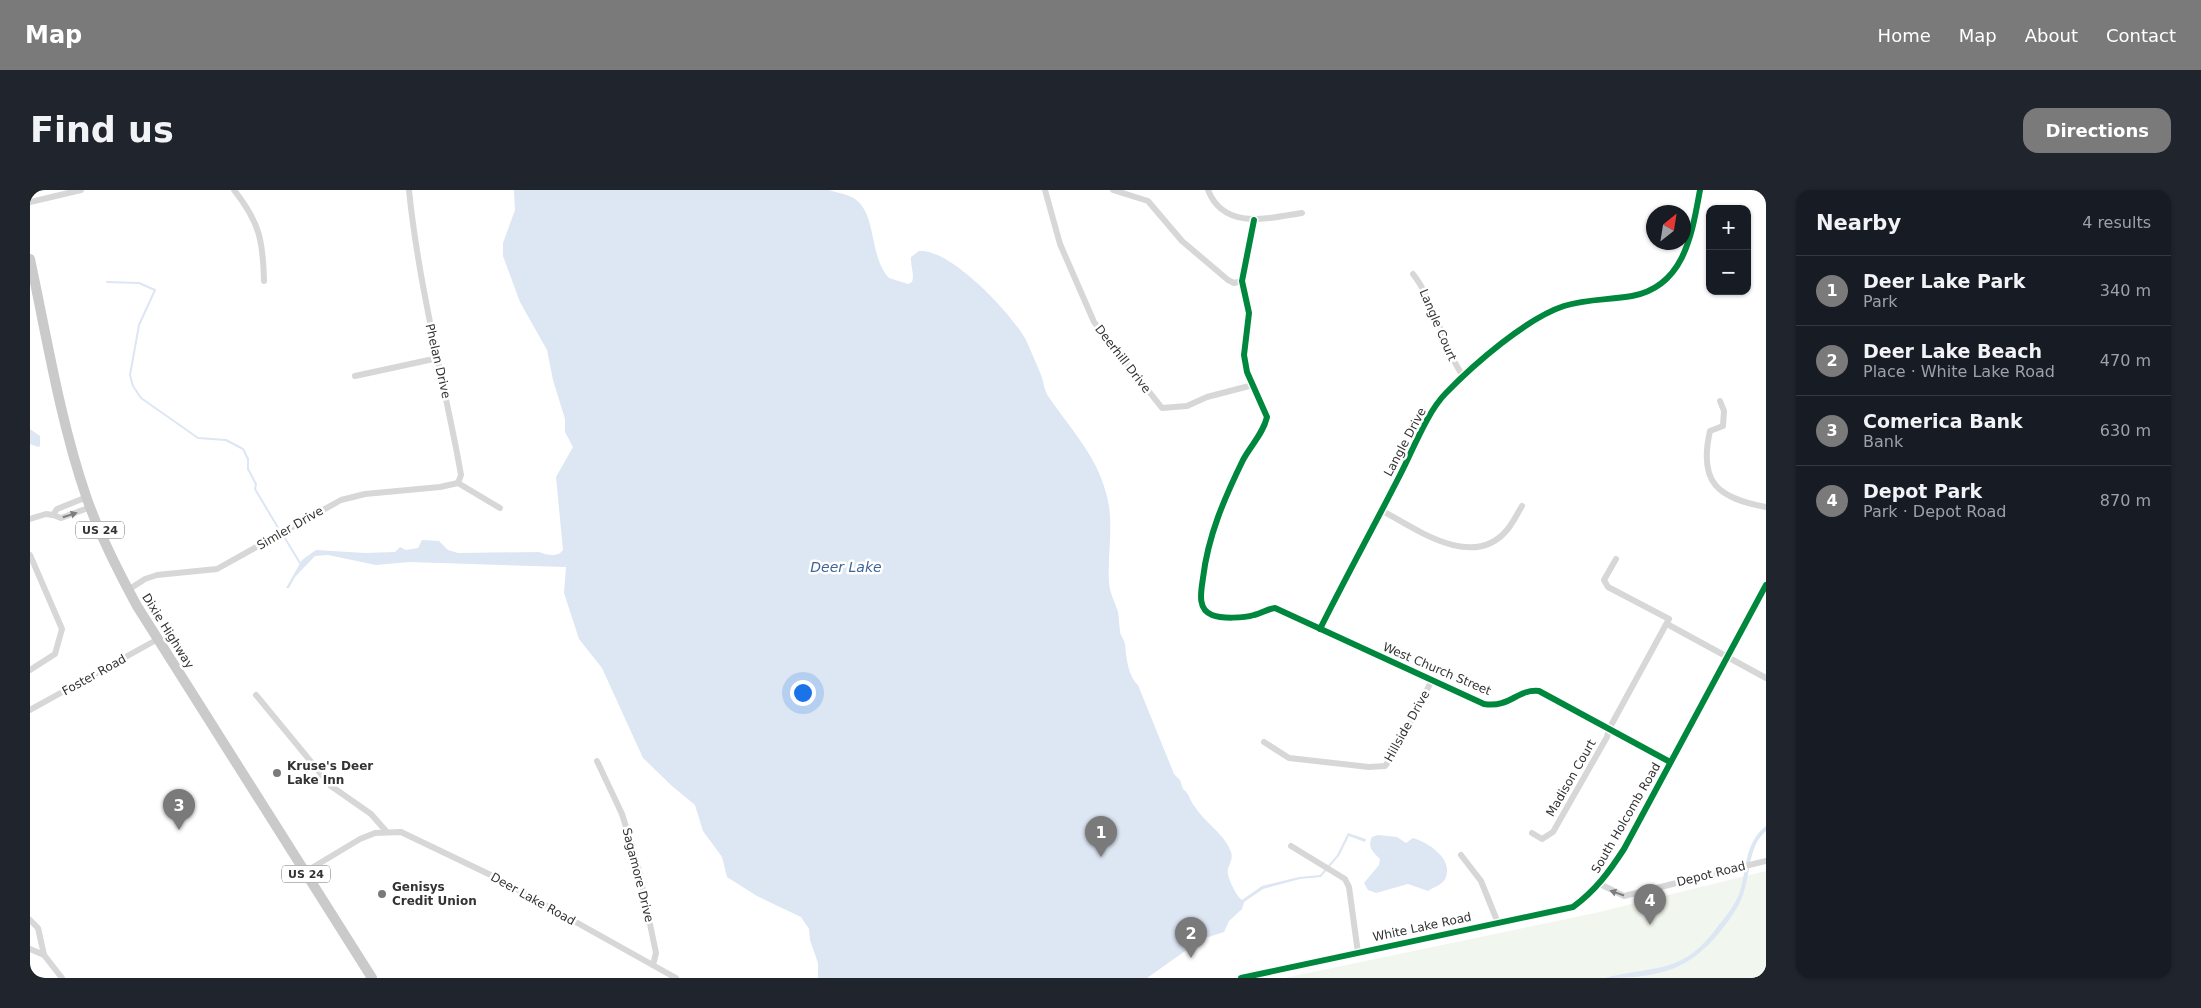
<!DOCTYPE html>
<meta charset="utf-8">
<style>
body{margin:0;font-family:"DejaVu Sans",sans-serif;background:#20242c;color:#f1f3f6}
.controls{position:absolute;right:15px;top:15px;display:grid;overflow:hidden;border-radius:10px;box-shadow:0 1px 4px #0004}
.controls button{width:45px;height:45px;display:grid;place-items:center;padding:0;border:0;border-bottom:1px solid #363941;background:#171b24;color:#f1f3f6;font:25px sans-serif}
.compass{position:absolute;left:1616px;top:15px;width:45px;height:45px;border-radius:50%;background:#171b24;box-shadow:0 1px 4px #0004;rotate:30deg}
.you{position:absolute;left:772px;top:502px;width:18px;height:18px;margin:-12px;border:4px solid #fff;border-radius:50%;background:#1a73e8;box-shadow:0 0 0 8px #1a73e833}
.badge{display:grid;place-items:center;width:32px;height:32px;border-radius:50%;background:#7a7a7a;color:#fff;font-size:16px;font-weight:700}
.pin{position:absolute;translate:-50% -41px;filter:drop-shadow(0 1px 2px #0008)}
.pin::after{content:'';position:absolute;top:26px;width:18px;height:15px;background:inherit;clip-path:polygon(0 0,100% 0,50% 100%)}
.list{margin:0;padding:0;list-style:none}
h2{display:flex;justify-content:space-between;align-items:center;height:65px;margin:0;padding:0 20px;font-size:21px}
h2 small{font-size:16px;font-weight:400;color:#9ea1a6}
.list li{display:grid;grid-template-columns:32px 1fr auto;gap:15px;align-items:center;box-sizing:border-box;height:70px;padding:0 20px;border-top:1px solid #363941}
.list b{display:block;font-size:19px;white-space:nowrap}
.list p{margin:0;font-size:16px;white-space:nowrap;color:#9ea1a6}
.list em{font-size:16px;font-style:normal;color:#9ea1a6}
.map{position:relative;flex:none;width:1736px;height:788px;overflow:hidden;border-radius:15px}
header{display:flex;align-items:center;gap:30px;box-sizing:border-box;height:70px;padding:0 25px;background:#7a7a7a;color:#fff}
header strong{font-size:24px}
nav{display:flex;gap:28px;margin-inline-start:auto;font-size:18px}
.intro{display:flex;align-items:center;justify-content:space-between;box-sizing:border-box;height:120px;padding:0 30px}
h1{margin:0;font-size:35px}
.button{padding:12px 22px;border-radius:15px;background:#7a7a7a;color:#fff;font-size:18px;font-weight:700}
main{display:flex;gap:30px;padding:0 30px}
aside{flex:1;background:#171b24;border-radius:15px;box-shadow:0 1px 4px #0004}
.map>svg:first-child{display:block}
.green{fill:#f1f6ee}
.water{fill:#dde6f3}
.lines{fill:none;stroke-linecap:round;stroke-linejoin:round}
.stream{stroke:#dde6f3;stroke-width:2}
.minor{stroke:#d7d7d7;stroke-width:6}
.tertiary{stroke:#d7d7d7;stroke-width:8}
.primary{stroke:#cacaca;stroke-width:10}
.cycleway-casing{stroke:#fff;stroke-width:9}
.cycleway{stroke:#00873e;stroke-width:6}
.oneway{fill:#7d7d7d}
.poi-dot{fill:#7a7a7a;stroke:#fff;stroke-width:2}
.labels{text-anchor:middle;stroke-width:5;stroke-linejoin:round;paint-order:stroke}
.shield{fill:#fff;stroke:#707070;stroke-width:1}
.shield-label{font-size:11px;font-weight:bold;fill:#333}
.street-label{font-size:12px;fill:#333;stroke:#fff}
.poi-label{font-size:12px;font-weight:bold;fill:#333;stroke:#fff;text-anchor:start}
.water-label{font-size:14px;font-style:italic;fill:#3d6598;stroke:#fff}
</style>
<header>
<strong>Map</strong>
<nav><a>Home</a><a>Map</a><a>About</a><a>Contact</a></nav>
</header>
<div class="intro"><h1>Find us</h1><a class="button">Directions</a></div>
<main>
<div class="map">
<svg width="1736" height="788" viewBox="0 0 1736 788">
<rect width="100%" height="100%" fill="#fff"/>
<polygon class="green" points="1736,681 1736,788 1254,788 1565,723"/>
<g class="water">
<path d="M 484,0 L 799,0 C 807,3 818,4 825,9 C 847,24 839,67 859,88 L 878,94 L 882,92 C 885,85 880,75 881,67 L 889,61 C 920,58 981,123 996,150 C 1001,161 1006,173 1011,185 C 1014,192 1014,200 1018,206 C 1039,237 1067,266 1076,303 C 1085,333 1077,362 1079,393 C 1080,404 1085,412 1088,422 C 1089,428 1089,434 1090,441 C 1090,445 1094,449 1095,454 C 1096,466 1098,486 1108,495 L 1144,584 L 1150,590 L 1153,599 C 1159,603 1160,611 1165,617 C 1176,634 1194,643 1201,662 C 1204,671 1196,677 1198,684 C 1199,691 1207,707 1212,710 L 1232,696 L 1269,687 L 1290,685 L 1307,665 L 1318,643 L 1336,649 L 1335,652 L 1319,646 L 1309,666 L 1291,687 L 1270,689 L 1233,699 L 1214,712 L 1212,719 L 1199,731 L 1194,742 L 1172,749 L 1117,788 L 788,788 L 788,773 L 780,750 L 779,739 L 771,727 L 727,706 L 697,687 L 692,667 L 673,641 L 665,615 L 642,596 L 613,568 L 572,478 L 549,449 L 534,403 L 536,377 L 379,372 L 346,375 L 298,365 L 285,366 L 265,387 L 259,398 L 256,398 L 272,370 L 286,360 L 335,363 L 365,362 L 370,357 L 376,360 L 388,358 L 392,350 L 409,351 L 418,360 L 428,363 L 509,362 C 518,365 527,368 533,360 L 526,287 L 543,257 L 535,242 L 535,229 L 523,190 L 517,160 L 490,112 L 473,66 L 473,53 L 485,20 Z"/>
<polygon points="0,239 10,246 10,256 8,257 0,254"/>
<path d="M 1736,636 L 1736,641 C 1719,656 1721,678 1715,698 C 1711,714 1703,725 1693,738 C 1660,781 1628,788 1575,788 C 1626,775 1653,785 1688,736 C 1698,724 1709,710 1712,694 C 1717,671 1717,651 1736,636 Z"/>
<path d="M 1348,645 L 1367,647 L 1376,653 L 1383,648 C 1397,652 1423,668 1416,687 C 1414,694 1404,697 1398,701 L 1378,694 L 1346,703 L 1338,700 L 1334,693 L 1349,675 L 1350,669 C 1343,662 1337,657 1342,647 Z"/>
</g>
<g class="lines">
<g class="stream">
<polyline points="77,92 109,93 125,100 109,135 100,185 103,196 111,208 168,248 196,250 213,259 218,269 218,279 226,294 225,299 250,341"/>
<polyline points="253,345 270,373"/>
</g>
<g class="minor">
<path d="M 204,0 C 230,33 233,51 234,91"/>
<path d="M 379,0 C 388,89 410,176 427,263 L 431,285 L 428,293"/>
<polyline points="1015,0 1030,54 1064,132 1132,218 1157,216 1177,207 1223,195"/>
<polyline points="1083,0 1118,11 1152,51 1198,90 1204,93 1212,91"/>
<path d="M 1178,0 C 1194,41 1239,28 1272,23"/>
<polyline points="0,12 51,0"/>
<path d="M 1224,30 L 1212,91 L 1219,123 L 1214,165 L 1217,182 L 1237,227 C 1233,244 1221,255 1213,270 C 1194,309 1178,346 1173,388 C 1171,402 1167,419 1182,425 C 1192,429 1214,428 1224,425 C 1232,423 1237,419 1245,418 L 1454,514 C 1481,518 1486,499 1509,501 L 1640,572"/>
<path d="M 1383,84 C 1407,115 1411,154 1433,186"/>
<polyline points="325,186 408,168"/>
<path d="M 1690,211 L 1694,221 L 1693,236 L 1680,241 C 1668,293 1688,308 1736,317"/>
<polyline points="428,293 470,318"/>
<polyline points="57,307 27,319 23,325 31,328 61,317"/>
<path d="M 1351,320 C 1386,339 1443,381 1477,340 C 1483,333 1487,324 1492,316"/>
<polyline points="0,329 16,324 23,325"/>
<polyline points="0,365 32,439 25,464 0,480"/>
<polyline points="98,400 115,389 127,385 187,379 311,310 335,304 410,297 428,293"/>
<polyline points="1637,434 1736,488"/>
<path d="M 1290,439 C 1316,387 1344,336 1370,285 C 1383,260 1397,222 1416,203 C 1444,174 1497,128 1534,116 C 1556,109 1579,110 1602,106 C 1655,96 1662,43 1670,0"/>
<polyline points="226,505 301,596 341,624 356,641"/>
<polyline points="0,520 128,449"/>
<polyline points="1234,552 1259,568 1339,577 1355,576 1364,564 1402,490"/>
<polyline points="567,571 592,624 608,676 626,763 623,775"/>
<polyline points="1502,643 1512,649 1523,642 1577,547 1579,539 1639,429 1578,397 1574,390 1586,369"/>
<polyline points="1261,656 1315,689 1319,697 1328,763"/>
<polyline points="1431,665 1451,691 1468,733"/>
<polyline points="275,682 330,649 345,643 371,642 467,688 646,788"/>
<polyline points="1570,694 1594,706 1736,671"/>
<polyline points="0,730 8,738 14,765"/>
<polyline points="0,759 14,765 32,788"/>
</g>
<path class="tertiary" d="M 1211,788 L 1543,717 C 1566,700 1579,682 1594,659 L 1736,395"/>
<path class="primary" d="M 0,69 C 17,148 30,230 56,306 C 69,344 88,381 107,416 L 342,788"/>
<defs>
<g id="cycleway">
<path d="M 1224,30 L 1212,91 L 1219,123 L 1214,165 L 1217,182 L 1237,227 C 1233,244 1221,255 1213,270 C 1194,309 1178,346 1173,388 C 1171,402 1167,419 1182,425 C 1192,429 1214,428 1224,425 C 1232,423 1237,419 1245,418 L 1454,514 C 1481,518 1486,499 1509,501 L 1640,572"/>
<path d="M 1290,439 C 1316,387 1344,336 1370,285 C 1383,260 1397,222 1416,203 C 1444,174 1497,128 1534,116 C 1556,109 1579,110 1602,106 C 1655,96 1662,43 1670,0"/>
<path d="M 1211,788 L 1543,717 C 1566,700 1579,682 1594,659 L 1736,395"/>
</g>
</defs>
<use href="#cycleway" class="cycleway-casing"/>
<use href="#cycleway" class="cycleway"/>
</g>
<defs><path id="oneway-solid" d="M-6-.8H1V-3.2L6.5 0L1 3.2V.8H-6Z" transform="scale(1.25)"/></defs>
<g class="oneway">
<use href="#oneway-solid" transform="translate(40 325) rotate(-18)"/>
<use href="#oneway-solid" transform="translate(1587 703) rotate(-161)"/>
</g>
<g class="poi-dot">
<circle cx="247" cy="583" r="5"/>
<circle cx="352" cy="704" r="5"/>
</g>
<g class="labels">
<g class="shield">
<rect x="46" y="331.5" width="48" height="17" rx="4"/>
<rect x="252" y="675.5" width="48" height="17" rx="4"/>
</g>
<g class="shield-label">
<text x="70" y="344">US 24</text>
<text x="276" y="688">US 24</text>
</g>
<g class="street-label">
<text transform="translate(1408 135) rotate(67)" y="4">Langle Court</text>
<text transform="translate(1093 169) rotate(52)" y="4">Deerhill Drive</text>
<text transform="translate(408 171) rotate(77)" y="4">Phelan Drive</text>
<text transform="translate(1375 252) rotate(-62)" y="4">Langle Drive</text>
<text transform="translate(260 338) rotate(-30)" y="4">Simler Drive</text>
<text transform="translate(138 441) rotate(58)" y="4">Dixie Highway</text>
<text transform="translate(1407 479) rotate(23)" y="4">West Church Street</text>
<text transform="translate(64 485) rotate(-29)" y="4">Foster Road</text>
<text transform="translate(1377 536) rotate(-61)" y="4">Hillside Drive</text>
<text transform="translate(1541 588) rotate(-60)" y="4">Madison Court</text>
<text transform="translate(1596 628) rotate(-60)" y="4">South Holcomb Road</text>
<text transform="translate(1681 684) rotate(-14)" y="4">Depot Road</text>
<text transform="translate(608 685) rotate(76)" y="4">Sagamore Drive</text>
<text transform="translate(503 709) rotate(29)" y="4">Deer Lake Road</text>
<text transform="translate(1392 737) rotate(-12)" y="4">White Lake Road</text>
</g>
<g class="poi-label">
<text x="257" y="580">Kruse's Deer<tspan x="257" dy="14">Lake Inn</tspan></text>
<text x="362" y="701">Genisys<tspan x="362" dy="14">Credit Union</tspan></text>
</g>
<g class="water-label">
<text x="816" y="382">Deer Lake</text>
</g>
</g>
</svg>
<div class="controls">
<button>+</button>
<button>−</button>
</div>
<svg class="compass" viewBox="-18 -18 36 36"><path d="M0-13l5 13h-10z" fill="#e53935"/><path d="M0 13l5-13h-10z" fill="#9ea1a6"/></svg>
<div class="you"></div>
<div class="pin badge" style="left:1071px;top:667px">1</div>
<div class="pin badge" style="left:1161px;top:768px">2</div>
<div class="pin badge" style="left:149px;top:640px">3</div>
<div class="pin badge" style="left:1620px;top:735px">4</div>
</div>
<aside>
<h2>Nearby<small>4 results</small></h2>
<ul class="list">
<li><span class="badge">1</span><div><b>Deer Lake Park</b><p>Park</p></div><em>340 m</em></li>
<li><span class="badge">2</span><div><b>Deer Lake Beach</b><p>Place · White Lake Road</p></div><em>470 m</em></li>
<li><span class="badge">3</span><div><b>Comerica Bank</b><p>Bank</p></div><em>630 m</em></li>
<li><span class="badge">4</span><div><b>Depot Park</b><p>Park · Depot Road</p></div><em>870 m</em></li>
</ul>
</aside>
</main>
